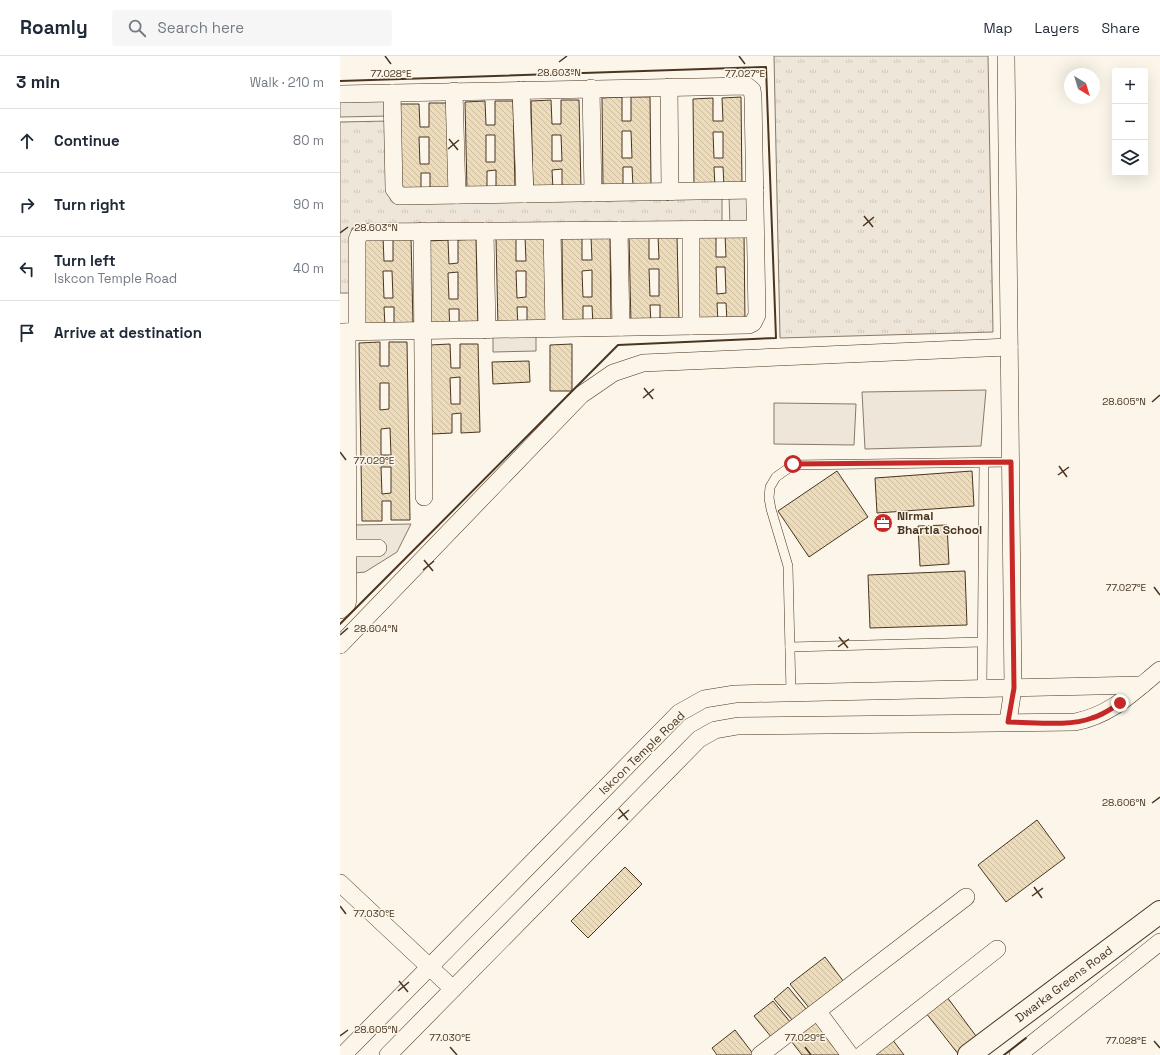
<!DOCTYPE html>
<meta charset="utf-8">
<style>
body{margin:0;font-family:"Space Grotesk",sans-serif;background:#f6f6f7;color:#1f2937}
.controls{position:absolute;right:12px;top:12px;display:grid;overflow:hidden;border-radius:4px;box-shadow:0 4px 16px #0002}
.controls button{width:36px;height:36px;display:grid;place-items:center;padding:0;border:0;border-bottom:1px solid #e0e1e3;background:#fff;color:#1f2937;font:20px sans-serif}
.compass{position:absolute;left:724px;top:12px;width:36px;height:36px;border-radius:50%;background:#fff;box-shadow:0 4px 16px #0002;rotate:142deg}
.stop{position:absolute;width:12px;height:12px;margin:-9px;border:3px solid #c62828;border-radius:50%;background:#fff}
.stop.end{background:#c62828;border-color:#fff;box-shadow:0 1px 4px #0008}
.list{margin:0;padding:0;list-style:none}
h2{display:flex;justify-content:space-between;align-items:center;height:52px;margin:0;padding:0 16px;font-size:17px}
h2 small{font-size:13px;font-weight:400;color:#747a83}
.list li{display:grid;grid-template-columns:26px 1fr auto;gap:12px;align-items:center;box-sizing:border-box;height:64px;padding:0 16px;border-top:1px solid #e0e1e3}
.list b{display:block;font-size:15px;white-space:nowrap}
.list p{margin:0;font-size:13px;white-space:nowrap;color:#747a83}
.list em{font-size:13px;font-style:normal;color:#747a83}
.icon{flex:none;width:22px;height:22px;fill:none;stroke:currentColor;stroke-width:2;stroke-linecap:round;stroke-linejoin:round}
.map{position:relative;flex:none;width:820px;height:999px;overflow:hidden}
header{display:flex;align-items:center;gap:24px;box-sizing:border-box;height:56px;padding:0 20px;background:#fff;border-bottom:1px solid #e0e1e3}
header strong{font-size:19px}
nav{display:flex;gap:22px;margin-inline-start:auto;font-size:14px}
.search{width:280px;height:36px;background:#f6f6f7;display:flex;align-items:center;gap:10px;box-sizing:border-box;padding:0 14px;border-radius:4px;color:#747a83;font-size:15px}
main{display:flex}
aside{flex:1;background:#fff}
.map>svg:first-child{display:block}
.grass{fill:#ede6d9;stroke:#887966}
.park{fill:url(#park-tufts);stroke:#887966}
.parking{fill:#ede7d9;stroke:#887966}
.building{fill:url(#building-back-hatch);stroke:#4a3520;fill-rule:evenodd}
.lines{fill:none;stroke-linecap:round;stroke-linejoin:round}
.lane-casing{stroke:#4a3520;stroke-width:10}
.street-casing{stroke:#4a3520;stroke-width:18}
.secondary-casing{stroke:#4a3520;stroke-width:24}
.lane{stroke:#fbf6e9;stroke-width:9}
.street{stroke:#fbf6e9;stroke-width:17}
.secondary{stroke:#fbf6e9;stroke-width:22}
.wall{stroke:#4a3520;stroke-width:2}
.route{stroke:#c62828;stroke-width:5}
.ticks{fill:none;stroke:#4a3520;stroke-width:1.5}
.labels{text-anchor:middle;stroke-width:3;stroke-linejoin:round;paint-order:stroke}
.poi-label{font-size:12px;font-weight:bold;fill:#4a3520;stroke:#fbf6e9;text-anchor:start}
.street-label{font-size:12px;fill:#4a3520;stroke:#fbf6e9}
.ticks-label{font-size:10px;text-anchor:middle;fill:#4a3520;stroke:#fbf6e9;stroke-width:3;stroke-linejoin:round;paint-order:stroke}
</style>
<header>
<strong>Roamly</strong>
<div class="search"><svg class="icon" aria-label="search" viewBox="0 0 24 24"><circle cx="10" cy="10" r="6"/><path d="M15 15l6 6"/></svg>Search here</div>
<nav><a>Map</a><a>Layers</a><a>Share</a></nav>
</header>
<main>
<aside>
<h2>3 min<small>Walk · 210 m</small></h2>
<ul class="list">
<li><svg class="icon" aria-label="ahead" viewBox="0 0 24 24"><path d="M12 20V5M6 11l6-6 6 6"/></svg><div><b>Continue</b></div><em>80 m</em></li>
<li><svg class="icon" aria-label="right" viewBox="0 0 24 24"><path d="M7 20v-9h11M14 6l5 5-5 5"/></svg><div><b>Turn right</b></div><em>90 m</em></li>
<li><svg class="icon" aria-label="left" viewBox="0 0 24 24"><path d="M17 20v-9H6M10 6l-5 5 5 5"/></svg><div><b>Turn left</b><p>Iskcon Temple Road</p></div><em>40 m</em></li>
<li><svg class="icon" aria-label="arrive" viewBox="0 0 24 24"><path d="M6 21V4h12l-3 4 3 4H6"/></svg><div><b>Arrive at destination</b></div></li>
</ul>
</aside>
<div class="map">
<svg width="820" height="999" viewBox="0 0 820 999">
<defs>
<pattern id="park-tufts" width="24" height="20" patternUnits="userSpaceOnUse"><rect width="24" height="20" fill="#ede6d9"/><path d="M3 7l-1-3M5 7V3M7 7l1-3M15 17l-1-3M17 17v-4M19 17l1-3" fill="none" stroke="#cdc6ba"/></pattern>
<pattern id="building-back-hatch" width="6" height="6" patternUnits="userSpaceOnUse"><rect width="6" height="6" fill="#ecdcbc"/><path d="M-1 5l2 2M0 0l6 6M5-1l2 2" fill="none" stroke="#ccbda1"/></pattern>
</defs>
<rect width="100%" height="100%" fill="#fbf6e9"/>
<g class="grass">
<polygon points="646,334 641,390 525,393 522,336"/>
<polygon points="434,347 516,348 514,389 434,388"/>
</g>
<g class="park">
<polygon points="434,0 648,0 653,276 440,282"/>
<polygon points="50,65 50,143 382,140 382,168 12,172 12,237 0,237 0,66"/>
</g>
<g class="parking">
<polygon points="49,40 49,60 0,61 0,41"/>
<polygon points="410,138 411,169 390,170 389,139"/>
<polygon points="153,278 196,278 196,295 153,296"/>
<polygon points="71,468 57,496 25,516 15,517 13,469"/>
</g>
<g class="building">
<path d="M 282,41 L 282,65 L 291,65 L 291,41 L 310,41 L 311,129 L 293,130 L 292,111 L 283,111 L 283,130 L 263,131 L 262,42 ZM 282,75 L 291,75 L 292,102 L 282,102 Z"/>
<path d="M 401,41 L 402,130 L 384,130 L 383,111 L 374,111 L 375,131 L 354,131 L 353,43 L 373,42 L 373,65 L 383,65 L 382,42 ZM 373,76 L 383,76 L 383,102 L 374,102 Z"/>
<path d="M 211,44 L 212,68 L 221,68 L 221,44 L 239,44 L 241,132 L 222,132 L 222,113 L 212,114 L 213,133 L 193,133 L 191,45 ZM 212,79 L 221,79 L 222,105 L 212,105 Z"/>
<path d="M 145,45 L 146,69 L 155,69 L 155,45 L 173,45 L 175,133 L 156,134 L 156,114 L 147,115 L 147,134 L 127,134 L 125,46 ZM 146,79 L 155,79 L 155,106 L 146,106 Z"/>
<path d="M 89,47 L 107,47 L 109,136 L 90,136 L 90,117 L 81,117 L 81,136 L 61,137 L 59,48 L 79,48 L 80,71 L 89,71 ZM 79,81 L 89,81 L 89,108 L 80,108 Z"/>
<path d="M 404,177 L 405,266 L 387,266 L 386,247 L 377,247 L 378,266 L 358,267 L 356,179 L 376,178 L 376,201 L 386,201 L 385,178 ZM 376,211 L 385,211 L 386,237 L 377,238 Z"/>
<path d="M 318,179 L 337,179 L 339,267 L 320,268 L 320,249 L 310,249 L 311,268 L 291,269 L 289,180 L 309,180 L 309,203 L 319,203 ZM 309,213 L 319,213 L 319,240 L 310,240 Z"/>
<path d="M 270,180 L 271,269 L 253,269 L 252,250 L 243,250 L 243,270 L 223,270 L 222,181 L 242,181 L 242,204 L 252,204 L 251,181 ZM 252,214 L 252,241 L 243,241 L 242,215 Z"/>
<path d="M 43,181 L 44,205 L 53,205 L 53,181 L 71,181 L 73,269 L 54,270 L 54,251 L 44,251 L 45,270 L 25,270 L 23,182 ZM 43,215 L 52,215 L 53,242 L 44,242 Z"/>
<path d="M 176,181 L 176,205 L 186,205 L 185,181 L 204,181 L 206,269 L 187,270 L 187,251 L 177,251 L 178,270 L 158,271 L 156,182 ZM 176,215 L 186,215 L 186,241 L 177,242 Z"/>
<path d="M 136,183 L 138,272 L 119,272 L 119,253 L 109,253 L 110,273 L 90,273 L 88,185 L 108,184 L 109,208 L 118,207 L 118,184 ZM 118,216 L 118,243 L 109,243 L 108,217 Z"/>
<path d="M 40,286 L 40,310 L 49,310 L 49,286 L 67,286 L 70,464 L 51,464 L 51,445 L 42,445 L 42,465 L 22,465 L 19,287 ZM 40,327 L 49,327 L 49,353 L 40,354 ZM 50,372 L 51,399 L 41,399 L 41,373 ZM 41,411 L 51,411 L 51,437 L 42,438 Z"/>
<path d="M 110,288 L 111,312 L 120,312 L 120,288 L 138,288 L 140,376 L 121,377 L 121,357 L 112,358 L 112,377 L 92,378 L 90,289 ZM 120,321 L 120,348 L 111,348 L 110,322 Z"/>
<polygon points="232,288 232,335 210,335 210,289"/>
<polygon points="189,305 190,326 153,328 152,306"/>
<polygon points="497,415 528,461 469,501 438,455"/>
<polygon points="632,415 634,450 537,457 535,422"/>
<polygon points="607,469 609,508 580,510 578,470"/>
<polygon points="625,515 627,569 530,572 528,519"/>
<polygon points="697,764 725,802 666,846 638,809"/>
<polygon points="285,811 302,828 248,882 231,865"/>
<polygon points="485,901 504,926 470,953 450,928"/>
<polygon points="448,931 467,954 453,965 434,943"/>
<polygon points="607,941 639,984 619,999 586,957"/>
<polygon points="433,945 451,967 432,982 414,960"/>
<polygon points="473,961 501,999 462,999 448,981"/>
<polygon points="395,974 414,999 377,999 372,992"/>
<polygon points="552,983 564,999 531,999"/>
</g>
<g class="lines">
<defs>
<g id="lane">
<polyline points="450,591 642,586"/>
<polyline points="642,632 644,407"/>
<polyline points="451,637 448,510 431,453 429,442 430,431 436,421 453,409 671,406"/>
</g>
<g id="street">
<polyline points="666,0 673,632 668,666"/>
<polyline points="329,31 330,136"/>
<polyline points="251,32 253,137"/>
<polyline points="181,34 185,138"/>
<polyline points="114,35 117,139"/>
<polyline points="52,37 54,133 59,140 415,134"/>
<polyline points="0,38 407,30 412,34 413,41 417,259 413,267 409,269 0,276"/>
<polyline points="279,174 281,271"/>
<polyline points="351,174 351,270"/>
<polyline points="82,175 84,441"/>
<polyline points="145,175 147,274"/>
<polyline points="212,175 214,272"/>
<polyline points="17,275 17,184 19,179 24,176 415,173"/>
<polyline points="8,492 38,492"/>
<polyline points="0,554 7,548 8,543 7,276"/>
<polyline points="0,589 241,339 273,317 303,307 669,291"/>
<polyline points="0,827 113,933"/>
<polyline points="478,956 510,999"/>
<polyline points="3,999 339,657 364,643 395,638 802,629"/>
<path d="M 48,999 L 359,683 L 375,674 L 398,670 L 735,666 C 771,659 792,637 820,614"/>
<polyline points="420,999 626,841"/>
<polyline points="522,999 657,893"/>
<polyline points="678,999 820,886"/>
</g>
<polyline id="secondary" points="629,999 820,856"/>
</defs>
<use href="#lane" class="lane-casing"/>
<use href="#street" class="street-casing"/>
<use href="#secondary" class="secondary-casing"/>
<use href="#lane" class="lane"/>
<use href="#street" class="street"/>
<use href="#secondary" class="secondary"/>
<g class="wall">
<polyline points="0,25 426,11 436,282 278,289 0,568"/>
<polyline points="664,999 686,982"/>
</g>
</g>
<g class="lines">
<path class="route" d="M 453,408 L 671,406 L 674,632 L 668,666 C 693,666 729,671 752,662 C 763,659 771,653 780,647"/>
</g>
<path class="ticks" d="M 45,0 L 51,8M 399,0 L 405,8M 219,6 L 227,0M 109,83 L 118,94M 108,93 L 119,84M 524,160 L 533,171M 523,170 L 534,161M 0,177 L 8,171M 304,332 L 313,343M 303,342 L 314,333M 812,346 L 820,339M 0,396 L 6,404M 719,410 L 727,421M 718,419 L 729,411M 84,504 L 93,515M 83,514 L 94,505M 814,531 L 820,539M 0,579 L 8,572M 499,581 L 508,592M 498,591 L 509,583M 812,747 L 820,741M 279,753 L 288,764M 278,763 L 289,754M 694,831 L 702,842M 692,840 L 703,832M 0,850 L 6,858M 59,925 L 68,936M 58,935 L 69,926M 0,980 L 8,974M 814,985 L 820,992M 110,991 L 117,999M 465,991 L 471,999"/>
<defs>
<symbol id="office-disc" viewBox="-11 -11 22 22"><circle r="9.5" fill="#c62828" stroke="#fbf6e9"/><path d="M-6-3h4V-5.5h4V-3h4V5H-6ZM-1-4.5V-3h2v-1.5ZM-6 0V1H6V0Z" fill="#fff"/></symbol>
</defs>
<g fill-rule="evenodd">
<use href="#office-disc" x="532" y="456" width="22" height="22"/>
</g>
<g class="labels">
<g class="poi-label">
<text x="557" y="464">Nirmal<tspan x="557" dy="14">Bhartia School</tspan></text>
</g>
<g class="street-label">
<text transform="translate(302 697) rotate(-44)" y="4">Iskcon Temple Road</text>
<text transform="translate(724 928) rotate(-37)" y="4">Dwarka Greens Road</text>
</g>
</g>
<g class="ticks-label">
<text x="219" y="20">28.603°N</text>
<text x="51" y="21">77.028°E</text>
<text x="405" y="21">77.027°E</text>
<text x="36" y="175">28.603°N</text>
<text x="784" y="349">28.605°N</text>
<text x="34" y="408">77.029°E</text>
<text x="786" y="535">77.027°E</text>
<text x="36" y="576">28.604°N</text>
<text x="784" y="750">28.606°N</text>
<text x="34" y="861">77.030°E</text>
<text x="36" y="977">28.605°N</text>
<text x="110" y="985">77.030°E</text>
<text x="465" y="985">77.029°E</text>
<text x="786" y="988">77.028°E</text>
</g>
</svg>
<div class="controls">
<button>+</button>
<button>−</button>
<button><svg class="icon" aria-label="layers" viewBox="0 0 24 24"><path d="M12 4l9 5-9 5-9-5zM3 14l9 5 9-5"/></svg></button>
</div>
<svg class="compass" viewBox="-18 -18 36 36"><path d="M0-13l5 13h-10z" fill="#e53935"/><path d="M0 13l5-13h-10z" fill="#747a83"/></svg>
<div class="stop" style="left:453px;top:408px"></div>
<div class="stop end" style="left:780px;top:647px"></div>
</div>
</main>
